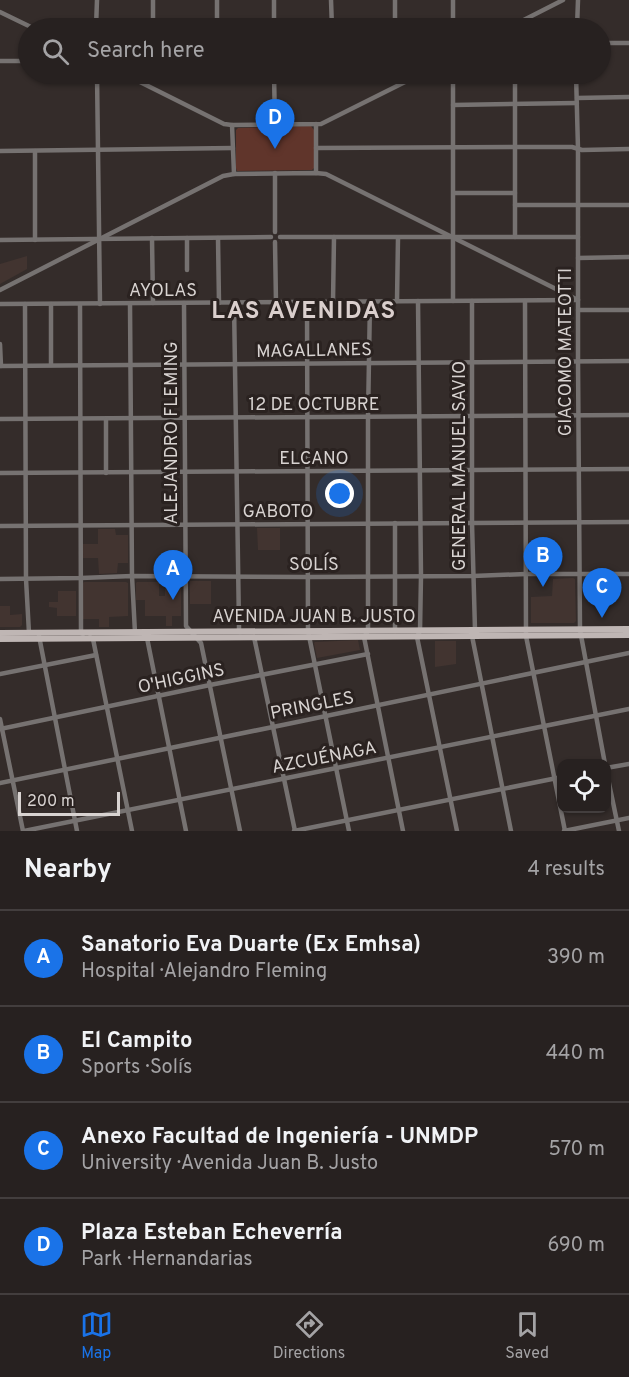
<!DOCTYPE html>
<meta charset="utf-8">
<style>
body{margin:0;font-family:Overpass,sans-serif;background:#2f2929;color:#f1f3f6}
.controls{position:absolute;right:18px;bottom:18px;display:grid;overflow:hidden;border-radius:12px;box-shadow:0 2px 4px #0004}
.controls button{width:54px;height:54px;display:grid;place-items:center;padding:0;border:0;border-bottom:2px solid #433e3e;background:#272120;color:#f1f3f6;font:30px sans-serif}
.scale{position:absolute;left:18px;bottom:15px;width:102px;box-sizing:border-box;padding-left:6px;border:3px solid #d8d3d1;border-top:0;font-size:16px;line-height:21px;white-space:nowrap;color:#d8d3d1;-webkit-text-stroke:4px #2a2220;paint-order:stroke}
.you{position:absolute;left:340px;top:494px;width:21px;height:21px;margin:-15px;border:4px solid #fff;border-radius:50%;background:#1a73e8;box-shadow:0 0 0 9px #1a73e833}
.badge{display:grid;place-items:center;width:39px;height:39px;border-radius:50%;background:#1a73e8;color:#fff;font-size:20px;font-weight:700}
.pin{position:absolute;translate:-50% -50px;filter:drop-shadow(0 2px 3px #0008)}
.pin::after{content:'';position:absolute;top:32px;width:21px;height:18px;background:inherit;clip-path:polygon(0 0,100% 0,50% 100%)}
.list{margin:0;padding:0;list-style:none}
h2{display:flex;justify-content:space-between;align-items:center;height:78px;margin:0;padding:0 24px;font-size:26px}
h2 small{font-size:20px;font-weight:400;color:#a4a3a5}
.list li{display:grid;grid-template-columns:39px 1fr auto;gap:18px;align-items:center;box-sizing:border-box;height:96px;padding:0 24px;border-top:2px solid #433e3e}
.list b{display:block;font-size:22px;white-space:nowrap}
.list p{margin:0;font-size:20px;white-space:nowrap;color:#a4a3a5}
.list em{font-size:20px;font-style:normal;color:#a4a3a5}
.icon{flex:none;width:33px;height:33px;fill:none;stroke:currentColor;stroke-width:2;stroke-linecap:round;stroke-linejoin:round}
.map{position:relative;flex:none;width:629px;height:831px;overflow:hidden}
.search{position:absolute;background:#272120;box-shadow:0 2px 4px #0004;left:18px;right:18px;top:18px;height:66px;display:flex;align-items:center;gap:15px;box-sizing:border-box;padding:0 21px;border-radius:33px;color:#a4a3a5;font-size:22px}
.sheet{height:462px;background:#272120}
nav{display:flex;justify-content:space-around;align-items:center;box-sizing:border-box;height:84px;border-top:2px solid #433e3e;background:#272120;font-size:16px;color:#a4a3a5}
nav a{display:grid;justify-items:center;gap:3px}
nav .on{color:#1a73e8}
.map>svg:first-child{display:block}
.built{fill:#423430}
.green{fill:#60352b}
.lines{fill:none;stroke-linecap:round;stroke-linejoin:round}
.minor{stroke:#767271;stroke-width:4.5}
.major{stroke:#bfb6b4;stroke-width:6}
.labels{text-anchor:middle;stroke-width:6;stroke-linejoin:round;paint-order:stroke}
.street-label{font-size:18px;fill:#d8d3d1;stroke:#2a2220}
.district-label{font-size:24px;font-weight:bold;letter-spacing:1.5px;fill:#dacfcd;stroke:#2a2220}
</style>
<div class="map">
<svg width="629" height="831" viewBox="0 0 629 831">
<rect width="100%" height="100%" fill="#342c2a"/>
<g class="built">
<polygon points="27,256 27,269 0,284 0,264"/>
<polygon points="257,528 280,528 280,550 258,550"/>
<polygon points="98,529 115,529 116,535 128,535 128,563 118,563 117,573 99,574 98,558 83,558 83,544 98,544"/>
<polygon points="573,578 575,579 576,621 574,623 531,623 531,597 552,596 553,579"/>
<polygon points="165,581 179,581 181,582 181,616 172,616 172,626 166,626 166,616 145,616 145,600 136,600 136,583 137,582 159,582 159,596 165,596"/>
<rect x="190" y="581" width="21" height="23"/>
<polygon points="84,582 126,582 128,583 128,616 109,617 109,627 99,627 99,619 83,619 83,583"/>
<polygon points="58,591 76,591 76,616 57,616 57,608 49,607 49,602 58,602"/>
<polygon points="0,606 10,606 10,615 22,614 22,625 20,627 0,627"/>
<polygon points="358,640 360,650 317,658 314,643 315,642"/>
<polygon points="435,641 456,641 456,664 435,667"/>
</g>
<polygon class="green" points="311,126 314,130 314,168 312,170 237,171 236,168 236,130 238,128"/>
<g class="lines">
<g class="minor">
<polyline points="153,0 153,28"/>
<polyline points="217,0 217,28"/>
<polyline points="274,0 274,28"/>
<polyline points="331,0 332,28"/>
<polyline points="395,0 395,28"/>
<polyline points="453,0 453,28"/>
<polyline points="0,12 33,28"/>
<polyline points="364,27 364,28"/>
<polyline points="96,28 97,0"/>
<polyline points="508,28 563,0"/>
<polyline points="577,28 578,0"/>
<polyline points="600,43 629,43"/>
<polyline points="0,61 28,61"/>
<polyline points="97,74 100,304"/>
<polyline points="124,74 224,124 232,125 321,124 421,74"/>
<polyline points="274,74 275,124"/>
<polyline points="453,74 453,301"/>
<polyline points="576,74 578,149 578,361 580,630 605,764"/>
<polyline points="577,98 629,97"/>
<polyline points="453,105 577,103"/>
<polyline points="316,124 316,173"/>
<polyline points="232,125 234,174"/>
<polyline points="316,148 515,147 572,147 582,150 629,149"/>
<polyline points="0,151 233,148"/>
<polyline points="275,173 275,232"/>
<polyline points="454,193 515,193"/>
<polyline points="515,205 629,205"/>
<polyline points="280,237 578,237"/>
<polyline points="515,237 515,74"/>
<polyline points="152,238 153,303"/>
<polyline points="187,238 187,270"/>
<polyline points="218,238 219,303"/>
<polyline points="0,240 271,237"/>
<polyline points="35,240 35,151"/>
<polyline points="275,242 276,303"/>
<polyline points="578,258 629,257"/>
<polyline points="0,290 223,176 234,174 316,173 326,174 578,300"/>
<polyline points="370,301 368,417 368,631 364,637 403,831"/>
<polyline points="397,301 398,238"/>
<polyline points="418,301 421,576 420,631 417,637 457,831"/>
<polyline points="472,301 472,523 475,630 472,636 511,831"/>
<polyline points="525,301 526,636 565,831"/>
<polyline points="333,302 334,237"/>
<polyline points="184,303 186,626 201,643 240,831"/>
<polyline points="234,303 239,626 239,632 241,632"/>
<polyline points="307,303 308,631 349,831"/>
<polyline points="0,304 576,300"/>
<polyline points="25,304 26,579 29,633"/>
<polyline points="80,304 81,633 83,634"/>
<polyline points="130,304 132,576 135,633"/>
<polyline points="578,310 629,310"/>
<polyline points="0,344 1,366"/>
<polyline points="51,365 51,304"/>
<polyline points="0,366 629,361"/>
<polyline points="0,419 629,415"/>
<polyline points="0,473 629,469"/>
<polyline points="106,473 106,419"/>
<polyline points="395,523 395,631"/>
<polyline points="0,526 629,522"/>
<polyline points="0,579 81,578 132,576 308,577 473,576 526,574 629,574"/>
<polyline points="39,636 77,831"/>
<polyline points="90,637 93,639 132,831"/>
<polyline points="254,637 295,831"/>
<polyline points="145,638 147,638 186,831"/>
<polyline points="0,674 96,655"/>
<polyline points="0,719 23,831"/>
<polyline points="0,729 210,685 368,654"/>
<polyline points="606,768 629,764"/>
<polyline points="606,769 619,831"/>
<path d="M 0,783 C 210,740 419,697 629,653"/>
<polyline points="24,831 629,709"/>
<polyline points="294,831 562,777"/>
<polyline points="564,831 629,818"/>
</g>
<g class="major">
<polyline points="0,633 629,629"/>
<polyline points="0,639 629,635"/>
</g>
</g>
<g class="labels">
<g class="street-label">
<text x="163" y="296">AYOLAS</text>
<text transform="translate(314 350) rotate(-1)" y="6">MAGALLANES</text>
<text transform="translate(565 352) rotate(-90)" y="6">GIACOMO MATEOTTI</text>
<text x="314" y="410">12 DE OCTUBRE</text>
<text transform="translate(171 433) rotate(-90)" y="6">ALEJANDRO FLEMING</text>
<text x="314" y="464">ELCANO</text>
<text transform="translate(459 466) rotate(-90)" y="6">GENERAL MANUEL SAVIO</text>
<text x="278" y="517">GABOTO</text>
<text x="314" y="570">SOLÍS</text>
<text x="314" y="622">AVENIDA JUAN B. JUSTO</text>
<text transform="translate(181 678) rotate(-12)" y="6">O'HIGGINS</text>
<text transform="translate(312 705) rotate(-11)" y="6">PRINGLES</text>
<text transform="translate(324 757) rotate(-11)" y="6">AZCUÉNAGA</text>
</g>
<g class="district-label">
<text x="304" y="318">LAS AVENIDAS</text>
</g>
</g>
</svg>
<div class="controls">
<button><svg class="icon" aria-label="locate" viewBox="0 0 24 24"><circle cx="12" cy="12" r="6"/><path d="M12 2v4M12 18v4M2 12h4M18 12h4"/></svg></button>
</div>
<div class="scale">200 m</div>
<div class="you"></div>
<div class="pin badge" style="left:173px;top:600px">A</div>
<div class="pin badge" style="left:543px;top:587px">B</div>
<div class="pin badge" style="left:602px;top:618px">C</div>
<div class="pin badge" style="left:275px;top:149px">D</div>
<div class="search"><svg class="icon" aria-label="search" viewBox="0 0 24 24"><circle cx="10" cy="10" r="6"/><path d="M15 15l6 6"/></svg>Search here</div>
</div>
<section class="sheet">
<h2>Nearby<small>4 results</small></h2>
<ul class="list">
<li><span class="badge">A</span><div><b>Sanatorio Eva Duarte (Ex Emhsa)</b><p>Hospital · Alejandro Fleming</p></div><em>390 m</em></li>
<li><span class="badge">B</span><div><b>El Campito</b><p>Sports · Solís</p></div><em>440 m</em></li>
<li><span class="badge">C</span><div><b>Anexo Facultad de Ingeniería - UNMDP</b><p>University · Avenida Juan B. Justo</p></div><em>570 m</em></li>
<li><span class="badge">D</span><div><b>Plaza Esteban Echeverría</b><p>Park · Hernandarias</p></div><em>690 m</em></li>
</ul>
</section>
<nav>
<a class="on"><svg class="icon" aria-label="map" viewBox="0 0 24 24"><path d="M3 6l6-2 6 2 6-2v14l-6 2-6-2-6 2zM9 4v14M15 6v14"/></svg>Map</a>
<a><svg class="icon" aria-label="directions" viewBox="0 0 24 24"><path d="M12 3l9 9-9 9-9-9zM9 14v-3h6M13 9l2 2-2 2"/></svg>Directions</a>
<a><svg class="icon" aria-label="saved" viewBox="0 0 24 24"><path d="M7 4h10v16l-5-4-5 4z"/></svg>Saved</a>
</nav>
